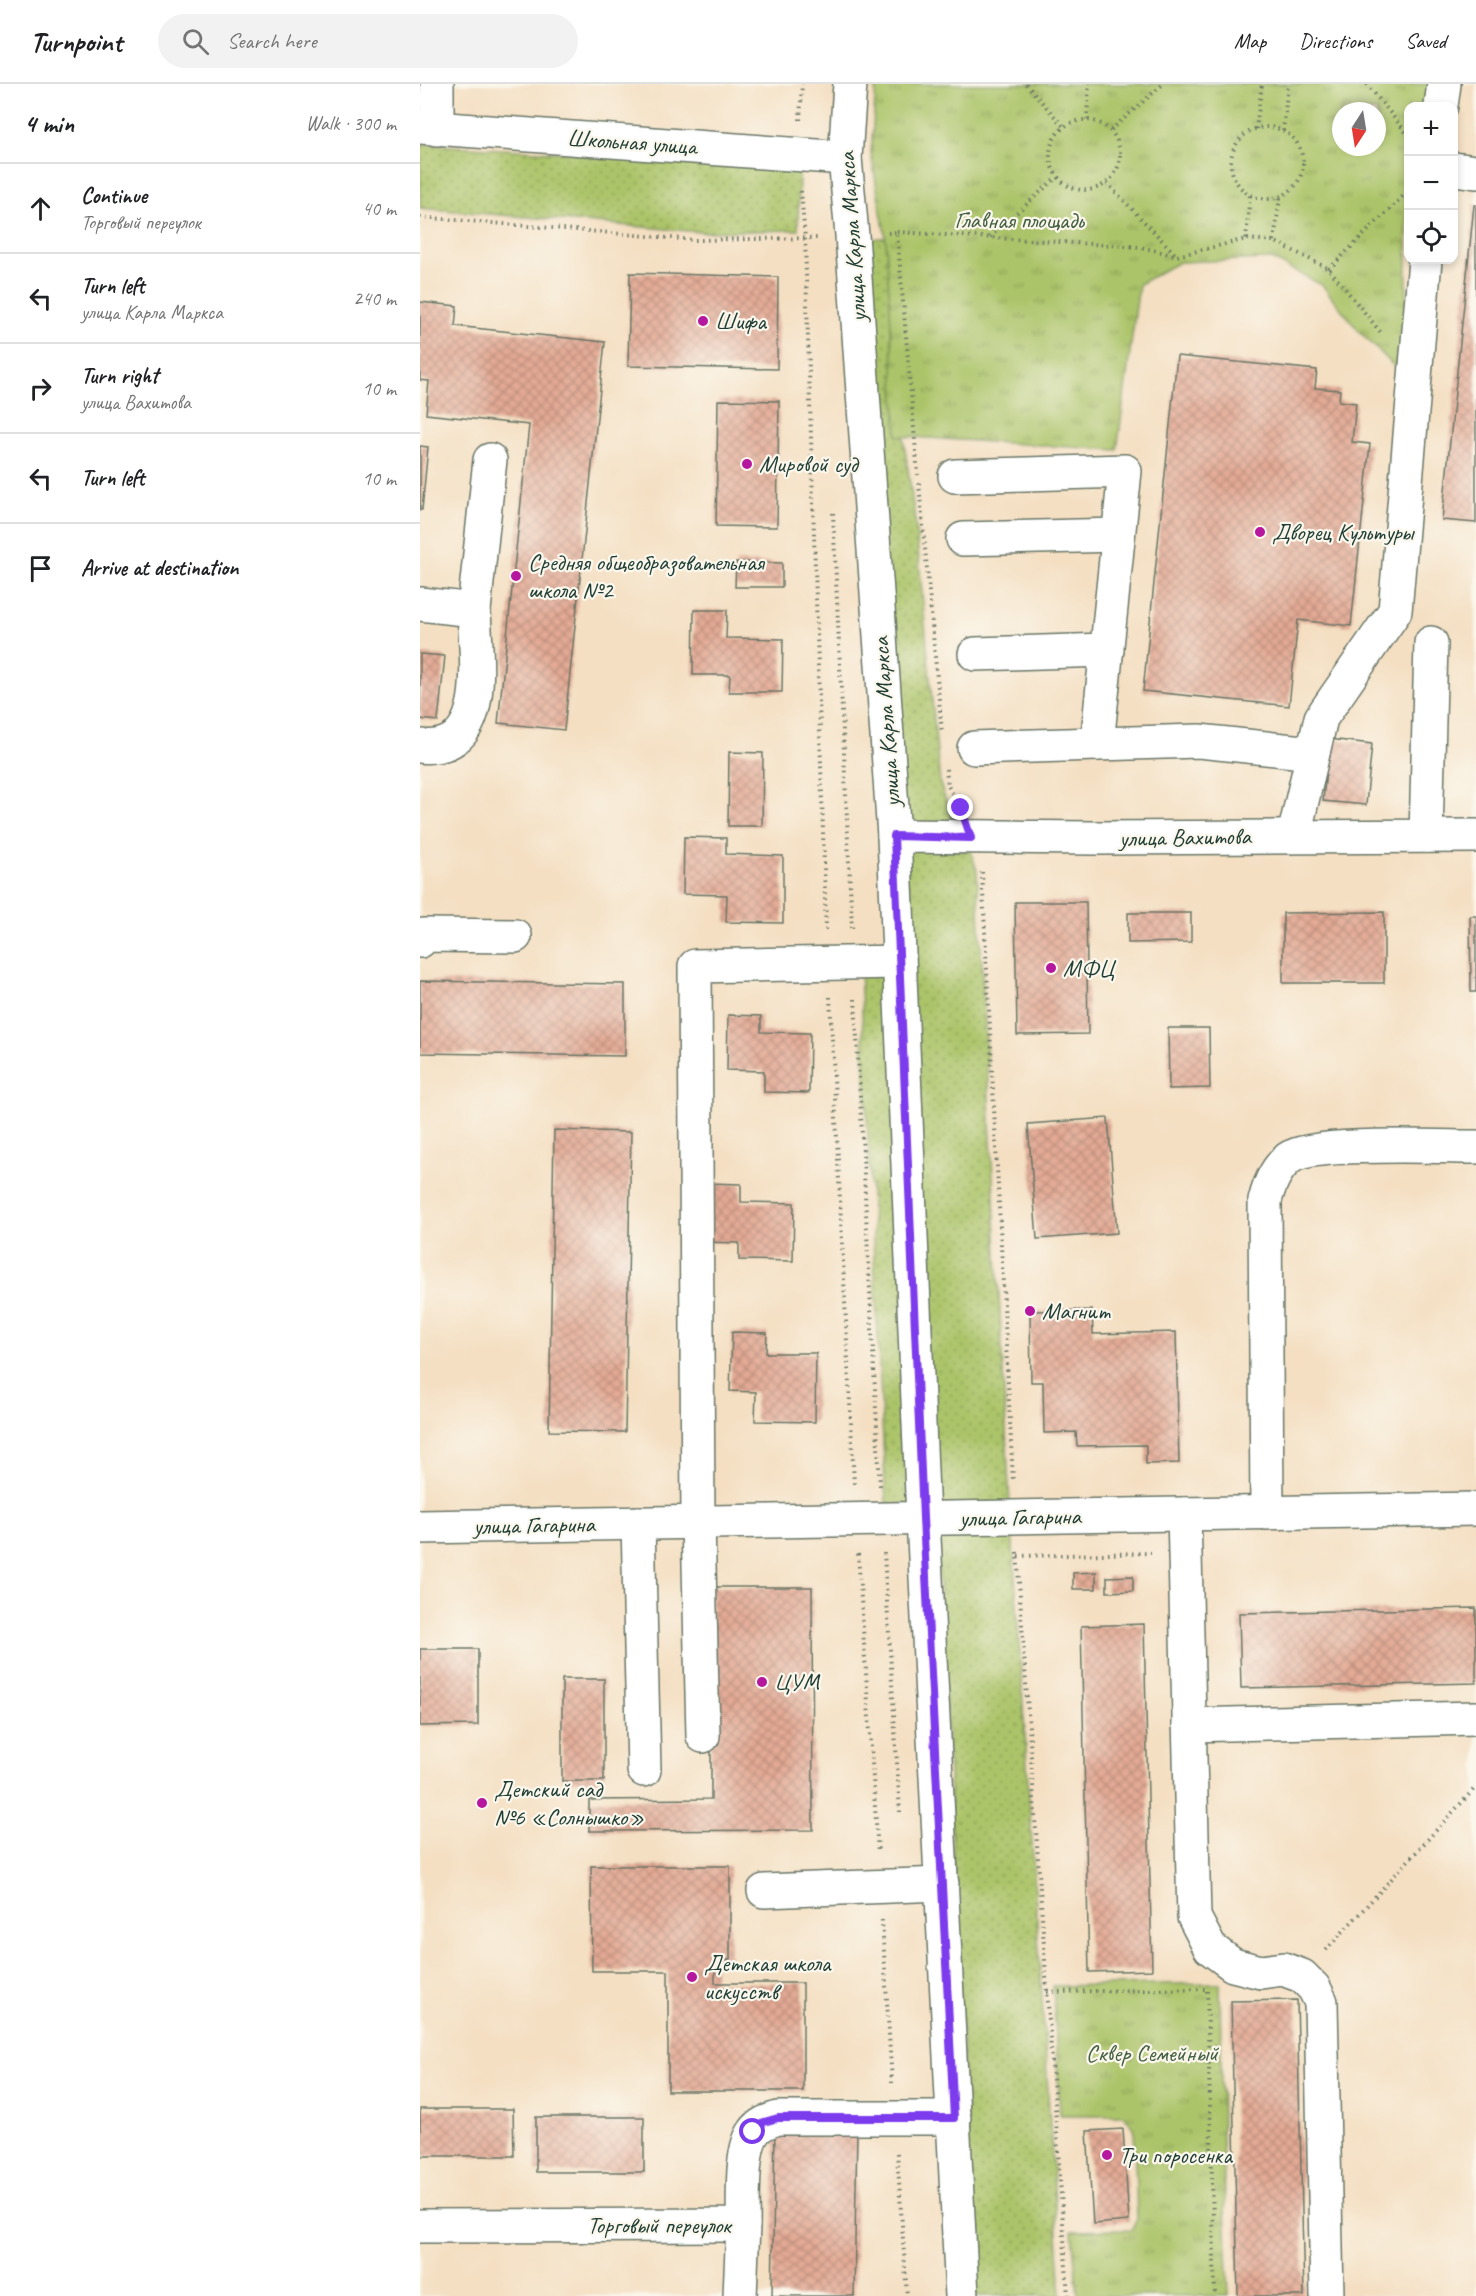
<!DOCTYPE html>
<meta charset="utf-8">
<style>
body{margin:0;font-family:Caveat,sans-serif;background:#f2f2f2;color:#202124}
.controls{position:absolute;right:18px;top:18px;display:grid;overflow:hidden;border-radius:12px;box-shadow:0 3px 9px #0003}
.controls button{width:54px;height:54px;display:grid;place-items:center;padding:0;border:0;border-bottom:2px solid #e0e0e0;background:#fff;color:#202124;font:30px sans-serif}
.compass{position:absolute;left:912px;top:18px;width:54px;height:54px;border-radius:50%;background:#fff;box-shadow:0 3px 9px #0003;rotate:192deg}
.stop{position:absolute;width:18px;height:18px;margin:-14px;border:4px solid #7c3aed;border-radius:50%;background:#fff}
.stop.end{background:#7c3aed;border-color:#fff;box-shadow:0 2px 6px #0008}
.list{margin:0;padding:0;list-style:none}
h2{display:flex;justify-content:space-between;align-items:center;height:78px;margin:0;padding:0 24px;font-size:26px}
h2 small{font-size:20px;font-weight:400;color:#757577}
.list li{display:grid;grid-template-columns:39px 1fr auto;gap:18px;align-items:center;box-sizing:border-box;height:90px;padding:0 24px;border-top:2px solid #e0e0e0}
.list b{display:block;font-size:22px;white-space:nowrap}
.list p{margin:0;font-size:20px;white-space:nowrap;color:#757577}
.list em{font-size:20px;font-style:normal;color:#757577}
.icon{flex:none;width:33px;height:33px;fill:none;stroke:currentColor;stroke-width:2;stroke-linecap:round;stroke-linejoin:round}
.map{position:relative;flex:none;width:1056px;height:2212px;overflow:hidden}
header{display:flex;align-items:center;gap:36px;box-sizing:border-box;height:84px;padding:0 30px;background:#fff;border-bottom:2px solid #e0e0e0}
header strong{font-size:28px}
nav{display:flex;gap:33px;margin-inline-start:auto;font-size:21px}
.search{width:420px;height:54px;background:#f2f2f2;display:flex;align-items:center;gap:15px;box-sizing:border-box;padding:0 21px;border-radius:33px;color:#757577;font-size:22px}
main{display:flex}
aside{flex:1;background:#fff}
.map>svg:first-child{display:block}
.grass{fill:url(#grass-dots);stroke:#66804e;stroke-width:1.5}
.park{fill:url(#park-tufts);stroke:#66804e;stroke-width:1.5;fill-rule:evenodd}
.building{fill:url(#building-cross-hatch)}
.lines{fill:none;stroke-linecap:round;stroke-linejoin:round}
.minor-casing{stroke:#6a7666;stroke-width:36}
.path{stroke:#6a7666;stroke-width:4;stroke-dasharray:1.5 4.5;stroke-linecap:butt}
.minor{stroke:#fff;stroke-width:33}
.route{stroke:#7c3aed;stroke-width:8}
.poi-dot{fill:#b5179e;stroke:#fbf7ec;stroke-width:2}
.labels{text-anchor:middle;stroke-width:4.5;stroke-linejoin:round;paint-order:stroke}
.street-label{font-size:24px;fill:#1f3d34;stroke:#fbf7ec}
.park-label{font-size:24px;fill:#425f41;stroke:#fbf7ec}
.poi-label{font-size:24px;fill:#1f3d34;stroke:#fbf7ec;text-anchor:start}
</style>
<header>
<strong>Turnpoint</strong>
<div class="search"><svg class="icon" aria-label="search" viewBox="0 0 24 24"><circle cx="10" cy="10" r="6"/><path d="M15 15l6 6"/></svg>Search here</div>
<nav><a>Map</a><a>Directions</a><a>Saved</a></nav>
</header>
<main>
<aside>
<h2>4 min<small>Walk · 300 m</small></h2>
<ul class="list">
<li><svg class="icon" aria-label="ahead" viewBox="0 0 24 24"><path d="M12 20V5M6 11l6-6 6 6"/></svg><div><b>Continue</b><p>Торговый переулок</p></div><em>40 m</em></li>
<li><svg class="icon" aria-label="left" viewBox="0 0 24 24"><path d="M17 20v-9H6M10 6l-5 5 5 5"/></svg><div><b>Turn left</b><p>улица Карла Маркса</p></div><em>240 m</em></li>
<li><svg class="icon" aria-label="right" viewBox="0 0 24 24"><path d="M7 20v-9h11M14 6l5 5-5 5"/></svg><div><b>Turn right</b><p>улица Вахитова</p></div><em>10 m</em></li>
<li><svg class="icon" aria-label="left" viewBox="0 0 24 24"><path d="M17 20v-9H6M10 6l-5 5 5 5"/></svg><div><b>Turn left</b></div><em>10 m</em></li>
<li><svg class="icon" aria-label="arrive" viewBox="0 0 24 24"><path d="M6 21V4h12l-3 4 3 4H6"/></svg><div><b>Arrive at destination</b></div></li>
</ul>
</aside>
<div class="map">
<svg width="1056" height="2212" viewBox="0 0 1056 2212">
<defs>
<pattern id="grass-dots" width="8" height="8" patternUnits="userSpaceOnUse" patternTransform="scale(1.5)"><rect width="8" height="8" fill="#acc469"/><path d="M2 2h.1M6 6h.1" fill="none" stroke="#8ba057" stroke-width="1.8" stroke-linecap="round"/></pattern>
<pattern id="park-tufts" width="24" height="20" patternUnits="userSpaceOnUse" patternTransform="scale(1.5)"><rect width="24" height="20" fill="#acc469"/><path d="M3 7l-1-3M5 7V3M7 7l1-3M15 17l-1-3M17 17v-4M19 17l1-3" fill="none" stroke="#8ba057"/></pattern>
<pattern id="building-cross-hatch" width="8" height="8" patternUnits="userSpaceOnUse" patternTransform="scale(1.5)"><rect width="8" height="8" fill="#e4aa95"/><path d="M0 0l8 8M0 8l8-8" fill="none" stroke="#b88c7a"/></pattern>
</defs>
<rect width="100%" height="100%" fill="#fbf7ec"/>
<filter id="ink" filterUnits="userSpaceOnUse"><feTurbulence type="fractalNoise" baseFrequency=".0167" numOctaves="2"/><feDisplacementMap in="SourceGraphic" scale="12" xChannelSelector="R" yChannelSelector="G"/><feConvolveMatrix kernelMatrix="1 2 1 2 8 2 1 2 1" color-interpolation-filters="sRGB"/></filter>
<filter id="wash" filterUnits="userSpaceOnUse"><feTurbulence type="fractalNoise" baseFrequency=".008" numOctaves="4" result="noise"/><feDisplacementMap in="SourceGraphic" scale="24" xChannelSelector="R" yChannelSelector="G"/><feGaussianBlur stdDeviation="1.35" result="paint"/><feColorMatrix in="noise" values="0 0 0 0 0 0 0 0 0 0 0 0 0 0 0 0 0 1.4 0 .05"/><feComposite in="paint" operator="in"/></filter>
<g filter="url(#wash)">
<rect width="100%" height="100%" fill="#f4dfc2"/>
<g class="grass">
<polygon points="0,60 379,83 378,146 281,148 0,124"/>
<polygon points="468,153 480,330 495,434 520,700 536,745 480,745 439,157"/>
<polygon points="481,765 551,767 557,787 590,1422 515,1424"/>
<polygon points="473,886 495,1421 466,1419 440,887"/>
<polygon points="592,1447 641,2212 555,2212 517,1449"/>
</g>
<g class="park">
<path d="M 456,0 L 1015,0 L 1013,22 L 988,22 L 986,294 L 939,247 L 902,201 L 852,175 L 759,178 L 719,200 L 697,366 L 477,352 L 466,156 L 451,70 ZM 921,27 L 957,27 L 957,63 L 921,63 Z"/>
<polygon points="800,1899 802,2055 809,2212 658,2212 652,2147 711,2146 717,2134 714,2044 704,2031 640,2031 633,1902"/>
</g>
<g id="blocks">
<g class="building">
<polygon points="1054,121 1056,121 1056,439 1022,436"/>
<polygon points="210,189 358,193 357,285 208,282"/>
<polygon points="0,218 37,222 35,242 185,258 144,646 78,639 109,341 6,330 9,297 0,296"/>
<polygon points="757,272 897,286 895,304 920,306 919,317 936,319 932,358 950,360 931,542 878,536 869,622 723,607"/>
<polygon points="298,316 359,317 357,443 296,442"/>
<polygon points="0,362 8,363 2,426 0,426"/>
<polygon points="316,478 362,479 362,503 315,503"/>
<polygon points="274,526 307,526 306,554 363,555 362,608 309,608 310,591 273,591"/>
<polygon points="0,570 25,572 18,637 0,635"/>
<polygon points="909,655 952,660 946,721 903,717"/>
<polygon points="309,668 343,669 342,742 308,742"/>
<polygon points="264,753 306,754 306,770 363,772 363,839 306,838 307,811 263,810"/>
<polygon points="595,818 666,818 668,950 597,951"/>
<polygon points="964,828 964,899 863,899 863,829"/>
<polygon points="708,829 771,829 771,858 708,859"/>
<polygon points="1050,832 1056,832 1056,908 1051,908"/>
<polygon points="0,897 205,900 205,972 0,969"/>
<polygon points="308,931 341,932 341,948 390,949 389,1009 344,1008 344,987 307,986"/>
<polygon points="748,944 789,944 790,1004 749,1005"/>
<polygon points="688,1034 697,1149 617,1155 608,1040"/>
<polygon points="134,1046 211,1048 205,1348 129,1347"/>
<polygon points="285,1099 321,1100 321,1118 374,1119 373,1177 319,1176 319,1159 283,1158"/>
<polygon points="672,1226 673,1250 756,1248 759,1379 726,1380 726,1361 657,1362 656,1348 624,1349 623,1298 611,1298 610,1227"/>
<polygon points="312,1248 347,1249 346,1269 396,1269 395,1338 335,1337 336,1308 310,1307"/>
<polygon points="676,1488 676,1505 653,1505 653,1489"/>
<polygon points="713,1492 713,1507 687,1508 687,1493"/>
<polygon points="291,1503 392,1503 393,1746 169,1747 169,1716 291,1715"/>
<polygon points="1056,1524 1056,1599 821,1604 819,1529"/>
<polygon points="724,1540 732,1886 669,1888 661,1542"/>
<polygon points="0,1565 58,1565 58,1641 0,1642"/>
<rect x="142" y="1595" width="42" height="102"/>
<polygon points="171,1782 310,1782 310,1876 295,1876 295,1899 383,1899 383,2007 248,2007 248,1887 172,1887"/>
<polygon points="877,1916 884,2212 818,2212 811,1917"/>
<polygon points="0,2025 93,2025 94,2072 0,2072"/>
<rect x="116" y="2033" width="108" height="55"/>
<polygon points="703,2045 709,2137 673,2140 667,2047"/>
<polygon points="355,2046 437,2047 434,2212 352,2212"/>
</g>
</g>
</g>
<g filter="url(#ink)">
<use href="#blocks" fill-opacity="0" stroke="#6a7666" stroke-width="1.5"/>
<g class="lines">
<defs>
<g id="minor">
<polyline points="430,0 425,74 432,151 474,752 503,1434 542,2212"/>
<polyline points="1021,22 1024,0"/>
<polyline points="0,43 425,74"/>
<polyline points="17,45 17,0"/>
<polyline points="1034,85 1056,88"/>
<polyline points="535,392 705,387 677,660 779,657 893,669"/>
<polyline points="543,455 698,451"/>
<polyline points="0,520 54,526 70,376"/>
<polyline points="555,570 687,566"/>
<path d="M 0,662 C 73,670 55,571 54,526"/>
<polyline points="554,664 677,660"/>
<polyline points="474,752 675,754 1056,752"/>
<polyline points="874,752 901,634 975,527 1005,176"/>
<polyline points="1006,752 1011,559"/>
<polyline points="0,857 4,851 95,852"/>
<path d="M 847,1429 L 845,1117 C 849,1101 855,1085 869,1074 C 892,1057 1021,1063 1056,1063"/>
<polyline points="764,1430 774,1833 790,1864 813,1881 841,1888 863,1885 882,1892 894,1904 901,1918 907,2212"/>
<polyline points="218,1439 224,1686"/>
<polyline points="0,1443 1056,1425"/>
<polyline points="769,1641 1056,1634"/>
<polyline points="283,1652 278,1438 275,882 478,878"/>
<polyline points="344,1807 522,1800"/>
<path d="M 0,2142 L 323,2141 C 324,2117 320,2066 334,2048 C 340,2039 349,2037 358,2034 L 534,2034"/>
<polyline points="320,2212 323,2141"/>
</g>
</defs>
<use href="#minor" class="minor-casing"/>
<g class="path">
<polyline points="606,0 644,43"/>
<polyline points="947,0 988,51"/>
<circle cx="665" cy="71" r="35"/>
<polyline points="380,36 382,0"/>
<polyline points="667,36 669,0"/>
<circle cx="847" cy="79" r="36"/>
<polyline points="836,45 842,0"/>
<polyline points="691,46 743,0"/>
<polyline points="863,47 868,0"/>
<polyline points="687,99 757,172"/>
<polyline points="381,107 385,155 406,846"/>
<polyline points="0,133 275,156 397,154"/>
<polyline points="477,148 721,163 757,172 826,155 854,157 909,185 962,250"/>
<polyline points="468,149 477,148 498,391"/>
<polyline points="570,153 637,93"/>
<polyline points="826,155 830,111"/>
<polyline points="854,157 860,113"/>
<polyline points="909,185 988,107"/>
<polyline points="499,399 522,648"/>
<polyline points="413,429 432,844"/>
<polyline points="526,685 528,702 537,717"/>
<polyline points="562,788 593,1397"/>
<polyline points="410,913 434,1400"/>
<polyline points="435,915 460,1402"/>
<polyline points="597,1468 648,2212"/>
<polyline points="464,1469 480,1728"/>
<polyline points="438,1470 458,1768"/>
<polyline points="598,1472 731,1469"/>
<polyline points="462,1836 472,1999"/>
<polyline points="906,1866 1056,1703"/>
<polyline points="787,1907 795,2212"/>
<polyline points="627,1908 787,1905"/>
<polyline points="477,2069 487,2212"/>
</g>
<use href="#minor" class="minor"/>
</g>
</g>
<g class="lines" filter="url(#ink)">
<polyline class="route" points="333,2048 344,2038 358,2034 534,2034 503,1434 474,752 551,754 541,724"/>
</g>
<g class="poi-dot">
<circle cx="283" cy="237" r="6"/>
<circle cx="327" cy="380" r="6"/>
<circle cx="840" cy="448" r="6"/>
<circle cx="96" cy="492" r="6"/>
<circle cx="631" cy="884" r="6"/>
<circle cx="610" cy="1227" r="6"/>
<circle cx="342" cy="1598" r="6"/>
<circle cx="62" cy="1719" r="6"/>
<circle cx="272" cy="1893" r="6"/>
<circle cx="687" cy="2071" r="6"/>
</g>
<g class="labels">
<g class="street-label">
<text transform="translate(212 58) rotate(4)" y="8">Школьная улица</text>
<text transform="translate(432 153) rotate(-94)" y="8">улица Карла Маркса</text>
<text transform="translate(466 638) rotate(-94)" y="8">улица Карла Маркса</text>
<text transform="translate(765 753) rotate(-1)" y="8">улица Вахитова</text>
<text transform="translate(600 1433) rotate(-1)" y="8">улица Гагарина</text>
<text transform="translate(114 1441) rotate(-1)" y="8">улица Гагарина</text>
<text x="239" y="2149">Торговый переулок</text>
</g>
<g class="park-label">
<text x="599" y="144">Главная площадь</text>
<text x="732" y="1977">Сквер Семейный</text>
</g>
<g class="poi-label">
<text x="295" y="245">Шифа</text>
<text x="339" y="388">Мировой суд</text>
<text x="852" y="456">Дворец Культуры</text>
<text x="108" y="486">Средняя общеобразовательная<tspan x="108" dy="28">школа №2</tspan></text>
<text x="643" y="892">МФЦ</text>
<text x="622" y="1235">Магнит</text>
<text x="354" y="1606">ЦУМ</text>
<text x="74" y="1713">Детский сад<tspan x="74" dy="28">№6 «Солнышко»</tspan></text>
<text x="284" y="1887">Детская школа<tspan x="284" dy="28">искусств</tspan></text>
<text x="699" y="2079">Три поросенка</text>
</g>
</g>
</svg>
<div class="controls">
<button>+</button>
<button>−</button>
<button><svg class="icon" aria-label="locate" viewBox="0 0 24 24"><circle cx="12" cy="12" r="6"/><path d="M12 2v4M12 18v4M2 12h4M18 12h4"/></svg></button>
</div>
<svg class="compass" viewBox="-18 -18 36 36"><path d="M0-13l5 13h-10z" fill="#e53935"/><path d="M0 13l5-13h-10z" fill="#757577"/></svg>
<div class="stop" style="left:333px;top:2048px"></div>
<div class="stop end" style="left:541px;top:724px"></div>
</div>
</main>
